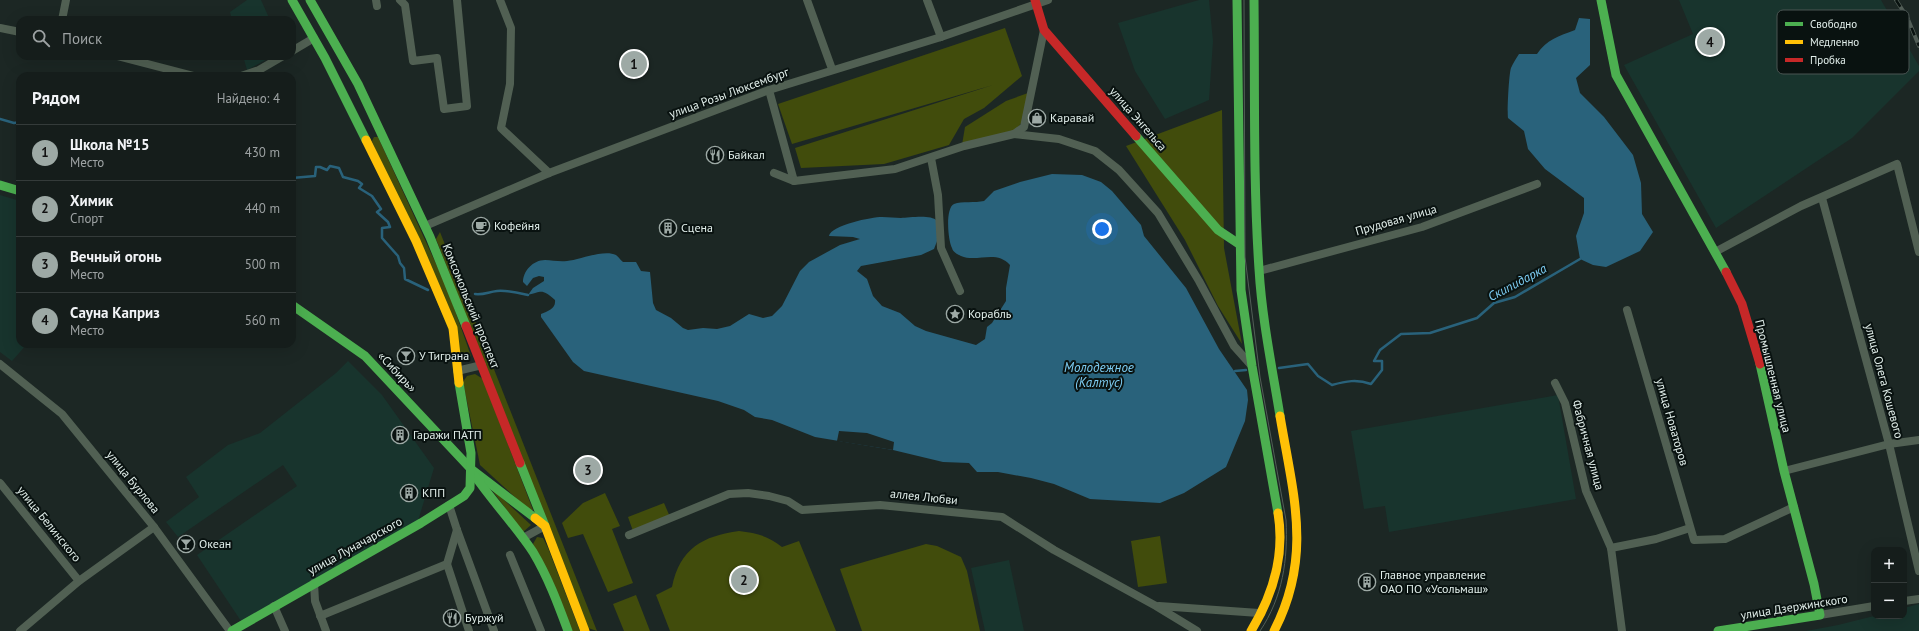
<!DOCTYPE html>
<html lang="ru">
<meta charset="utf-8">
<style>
body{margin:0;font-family:"PT Sans",sans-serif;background:#222a28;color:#f1f3f6}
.controls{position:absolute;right:12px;bottom:12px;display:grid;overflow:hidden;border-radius:8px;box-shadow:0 4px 16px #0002}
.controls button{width:36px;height:36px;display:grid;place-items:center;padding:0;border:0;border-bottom:1px solid #343b3a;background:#151d1b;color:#f1f3f6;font:20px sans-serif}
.you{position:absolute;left:1102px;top:229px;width:14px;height:14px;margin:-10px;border:3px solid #fff;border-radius:50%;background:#1a73e8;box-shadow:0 0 0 6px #1a73e833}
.badge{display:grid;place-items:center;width:26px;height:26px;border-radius:50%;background:#9da9a5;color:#111;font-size:13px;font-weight:700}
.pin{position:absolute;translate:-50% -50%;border:2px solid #fff;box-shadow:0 1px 4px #0006}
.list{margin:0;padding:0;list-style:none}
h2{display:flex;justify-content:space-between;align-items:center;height:52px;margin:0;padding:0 16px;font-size:17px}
h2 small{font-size:13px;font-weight:400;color:#9da2a3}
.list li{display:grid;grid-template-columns:26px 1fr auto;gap:12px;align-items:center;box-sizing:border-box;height:56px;padding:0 16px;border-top:1px solid #343b3a}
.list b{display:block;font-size:15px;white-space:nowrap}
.list p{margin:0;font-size:13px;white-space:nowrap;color:#9da2a3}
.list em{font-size:13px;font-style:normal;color:#9da2a3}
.icon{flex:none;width:22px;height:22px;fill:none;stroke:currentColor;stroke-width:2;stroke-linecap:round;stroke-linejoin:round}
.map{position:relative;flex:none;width:1919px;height:631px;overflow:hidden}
.search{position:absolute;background:#151d1b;box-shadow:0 4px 16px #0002;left:16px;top:16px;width:280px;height:44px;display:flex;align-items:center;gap:10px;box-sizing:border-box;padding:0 14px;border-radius:12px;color:#9da2a3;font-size:15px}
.panel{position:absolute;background:#151d1b;box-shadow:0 4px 16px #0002;left:16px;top:72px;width:280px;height:276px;border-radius:12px}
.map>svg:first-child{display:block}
.built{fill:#18342d}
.green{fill:#414c0c}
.water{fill:#29627b}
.pier{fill:#1c2724}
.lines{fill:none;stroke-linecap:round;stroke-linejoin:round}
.stream{stroke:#29627b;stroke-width:2.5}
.street{stroke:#516053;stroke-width:8}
.fast{stroke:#4caf50;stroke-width:9}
.slow{stroke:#ffc107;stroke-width:9}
.jam{stroke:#c62828;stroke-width:9}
.tram{stroke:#525e57;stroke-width:1}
.rail-casing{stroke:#525e57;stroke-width:4}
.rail{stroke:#091210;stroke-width:2.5;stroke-dasharray:8;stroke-linecap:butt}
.labels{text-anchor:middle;stroke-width:4;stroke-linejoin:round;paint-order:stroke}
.street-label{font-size:12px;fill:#e2efeb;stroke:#091210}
.poi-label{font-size:12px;fill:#e2efeb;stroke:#091210;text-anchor:start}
.water-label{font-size:13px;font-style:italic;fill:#7dccf2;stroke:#091210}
.key{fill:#091210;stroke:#4a5452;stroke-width:1}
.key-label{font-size:11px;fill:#e2efeb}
</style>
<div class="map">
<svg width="1919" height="631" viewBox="0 0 1919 631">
<rect width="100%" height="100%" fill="#1c2724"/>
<g class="built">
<polygon points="247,0 261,0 270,20 232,20 230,12"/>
<polygon points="1199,0 1209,0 1213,41 1209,100 1165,119 1135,71 1118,23"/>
<polygon points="1679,0 1881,0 1919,66 1919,71 1852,138 1716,228 1624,65 1693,34"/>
<polygon points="243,56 273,56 247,70"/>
<polygon points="0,195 20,201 20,344 27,344 12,361 0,352"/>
<polygon points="348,361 382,395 434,468 418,521 241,621 197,555 297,486 283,465 178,537 166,522 199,497 186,477 228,445 260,433 336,373"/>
<polygon points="1558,395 1576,499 1389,532 1385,506 1364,509 1351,431"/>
<polygon points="1009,560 1024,631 985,631 971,568"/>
<polygon points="1919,604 1919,631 1806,631 1838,625 1874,616 1904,616 1904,608"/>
</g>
<g class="green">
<polygon points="1005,28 1022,76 984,108 964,119 949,145 884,164 801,168 795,148 993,85 792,144 778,104"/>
<polygon points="1028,93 1022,122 1012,135 962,145 965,127 1006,101"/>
<polygon points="1222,110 1224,248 1242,344 1218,306 1185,240 1126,146"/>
<polygon points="374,137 378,137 447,288 471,356 466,360 460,358 372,141"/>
<polygon points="440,232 597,631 588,628 436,239"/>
<polygon points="475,374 483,379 533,510 529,510 480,465 463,382 467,376"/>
<polygon points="489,486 531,525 523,532"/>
<polygon points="605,493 620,526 612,529 633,583 608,592 583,534 568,538 562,523 583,503"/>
<polygon points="664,503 670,517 633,531 628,517"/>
<path d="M 739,531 C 757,533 768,536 782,547 L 799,541 L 836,631 L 670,631 L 656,595 L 672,587 C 680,548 703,536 739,531 Z"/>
<polygon points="1160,536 1167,583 1138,587 1131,541"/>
<polygon points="537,537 543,538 548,548 580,631 572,631 533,544"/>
<polygon points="926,544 937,546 961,557 967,571 980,631 862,631 840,569"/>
<polygon points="636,595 650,631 624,631 613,604"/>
</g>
<g class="water">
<path d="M 1579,18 L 1590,19 L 1590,65 L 1576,78 L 1580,93 L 1604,117 L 1633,155 L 1641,183 L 1642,214 L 1653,232 L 1640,251 L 1606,267 L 1593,265 L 1580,259 L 1576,236 L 1584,213 L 1584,198 L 1545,169 L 1528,149 L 1524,131 L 1508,118 C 1507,112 1509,73 1511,68 C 1513,63 1516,59 1519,54 L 1537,54 C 1546,40 1559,36 1575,30 Z"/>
<path d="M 1052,174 L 1082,175 L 1101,182 L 1112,191 L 1141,225 L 1144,236 L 1186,288 L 1219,349 L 1247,390 L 1248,400 L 1245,421 L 1226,467 L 1184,493 L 1160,503 L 1090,499 L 1054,484 L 1031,478 L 998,472 L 977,472 L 969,463 L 943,462 L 893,450 L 815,437 L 772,420 L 755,417 L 744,410 L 718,401 L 584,371 L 573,362 L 541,317 L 541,314 C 548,311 556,309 555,300 C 541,288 542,292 528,295 L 533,288 L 544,281 L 544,277 L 539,276 L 533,278 L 527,286 L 523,282 C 523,271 533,260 545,260 C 552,260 559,262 567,261 C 579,260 604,249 616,255 C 619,257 620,260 623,262 L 636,262 L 641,271 L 650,272 L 653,303 L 656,310 L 671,318 L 683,328 L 688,330 L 703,328 L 717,329 L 730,326 L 749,314 L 763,318 L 772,316 L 782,306 L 800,271 L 809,262 L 840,245 L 860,239 L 853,237 L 829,236 C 831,225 872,217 882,217 C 889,217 895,218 901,218 C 909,218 931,214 937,221 L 939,236 L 934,249 L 921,255 L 861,266 L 857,271 L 867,279 L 873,296 L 882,306 L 900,313 L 915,326 L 926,331 L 976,345 L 985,339 L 987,327 L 992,323 L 1006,301 L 1006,288 L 1010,265 C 996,249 977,263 961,256 C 957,254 953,252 952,248 C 948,241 945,208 954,204 C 962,201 975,203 984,201 L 994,191 L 1020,182 Z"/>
</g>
<polygon class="pier" points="839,431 867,433 894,442 893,450 837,441"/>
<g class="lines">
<g class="stream">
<polyline points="0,119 14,123 20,122"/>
<polyline points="292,178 315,176 316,167 320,167 327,170 330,166 339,168 343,177 358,181 362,184 359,188 372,196 381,209 377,212 388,222 390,227 382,228 382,238 398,256 400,263 404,268 405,279 428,290"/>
<path d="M 475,294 C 484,295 488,292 497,291 C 507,290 519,293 528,295"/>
<path d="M 1279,368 L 1308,364 L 1318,376 L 1332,385 C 1346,381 1357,379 1371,384 L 1382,370 L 1382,361 L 1374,361 L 1380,350 L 1401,334 L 1430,333 L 1477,318 L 1494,303 L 1515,297 L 1580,259"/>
<polyline points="1235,371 1246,370"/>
</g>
<g class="street">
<polyline points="376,0 377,6"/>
<polyline points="400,0 405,5 413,61 437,58 444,109 467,106 457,0"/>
<polyline points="500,0 511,28 510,84 501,128 549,173"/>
<polyline points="807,0 832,69"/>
<polyline points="927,0 941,37"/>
<polyline points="62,20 66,0"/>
<polyline points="0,28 20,32"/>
<polyline points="292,51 314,38"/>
<polyline points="117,56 194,76"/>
<polyline points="241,76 259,70 283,56"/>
<polyline points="769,90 794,181"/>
<polyline points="1014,134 1059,139 1095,151 1119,170 1158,213 1199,281 1234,346 1251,365"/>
<polyline points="931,158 938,195 941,248 960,291"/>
<polyline points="774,173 794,181 895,169 964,146 1014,134 1024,127 1044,30"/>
<polyline points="1822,198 1889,444 1919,571"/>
<polyline points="425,226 549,173 769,90 941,37 1048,0"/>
<polyline points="1715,252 1801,206 1897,164 1919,252"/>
<polyline points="1259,271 1422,227 1537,184"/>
<polyline points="1627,310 1694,540 1725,539 1794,507"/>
<polyline points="0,364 62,414 154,527 230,631"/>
<polyline points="457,371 482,365"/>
<polyline points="1555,383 1565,403 1586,491 1611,548 1622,631"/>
<polyline points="1784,471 1889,444 1919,440"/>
<polyline points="0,483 79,581"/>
<polyline points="449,505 457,530 494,631"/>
<polyline points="629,535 729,494 748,493 769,496 788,501 802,510 880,505 1002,517 1054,550 1156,606 1197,631"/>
<polyline points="523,538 545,526"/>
<polyline points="1611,548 1656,539 1690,528"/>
<polyline points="510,555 541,631"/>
<polyline points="447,564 469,631"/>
<polyline points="314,583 315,601 326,631"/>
<polyline points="1904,601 1919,599"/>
<polyline points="274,606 285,631"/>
<polyline points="1159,606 1259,613"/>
<polyline points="1820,615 1874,606"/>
<polyline points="320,616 447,564 457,530"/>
<polyline points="20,631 79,581 154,527"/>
</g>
<g class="fast">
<polyline points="292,0 325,58 366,140"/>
<polyline points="310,0 358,84 430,237 466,326"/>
<polyline points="1237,0 1241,290 1252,366 1278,513"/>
<path d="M 1254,0 C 1255,90 1253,180 1259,269 C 1262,319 1272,367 1280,416"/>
<polyline points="1601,0 1616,75 1726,272"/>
<polyline points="1136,136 1218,230 1239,244"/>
<polyline points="0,185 20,191"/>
<polyline points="292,305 365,356 471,469 535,518"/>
<polyline points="520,463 545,526"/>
<path d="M 475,476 C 493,502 515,525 533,552 C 548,577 558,604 568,631"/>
<polyline points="232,631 421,523 464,496 470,488 471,453 459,383"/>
<polyline points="1718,631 1820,615 1814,584 1784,471 1760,364"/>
</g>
<g class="slow">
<polyline points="366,140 416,241 453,328 459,383"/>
<polyline points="535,518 545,526 585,631"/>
<path d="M 1251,631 C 1273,595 1285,555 1278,513"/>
<path d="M 1274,631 C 1313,556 1293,494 1280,416"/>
</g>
<g class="jam">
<polyline points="1035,0 1044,30 1136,136"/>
<polyline points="1726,272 1742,304 1760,364"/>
<polyline points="466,326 520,463"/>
</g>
<path class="tram" d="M 1244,0 L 1245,257 L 1260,377 L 1286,520 C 1288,559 1283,597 1260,631"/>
<defs>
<polyline id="rail" points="1896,0 1907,17 1919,46"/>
</defs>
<use href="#rail" class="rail-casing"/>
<use href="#rail" class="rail"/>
</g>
<defs>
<symbol id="shop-ring" viewBox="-11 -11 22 22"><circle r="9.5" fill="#091210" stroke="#9da9a5" stroke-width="1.5"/><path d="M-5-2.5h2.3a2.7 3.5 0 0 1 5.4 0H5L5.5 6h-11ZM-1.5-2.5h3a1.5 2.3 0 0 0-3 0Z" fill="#9da9a5"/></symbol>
<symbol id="restaurant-ring" viewBox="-11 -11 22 22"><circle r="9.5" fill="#091210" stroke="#9da9a5" stroke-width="1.5"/><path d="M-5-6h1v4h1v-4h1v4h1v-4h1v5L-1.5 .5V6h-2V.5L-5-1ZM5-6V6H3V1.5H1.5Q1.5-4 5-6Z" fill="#9da9a5"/></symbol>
<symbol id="cafe-ring" viewBox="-11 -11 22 22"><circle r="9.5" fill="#091210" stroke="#9da9a5" stroke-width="1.5"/><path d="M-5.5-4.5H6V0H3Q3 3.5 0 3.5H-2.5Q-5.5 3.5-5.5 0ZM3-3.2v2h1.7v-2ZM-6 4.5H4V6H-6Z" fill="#9da9a5"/></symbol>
<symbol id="building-ring" viewBox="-11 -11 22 22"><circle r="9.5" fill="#091210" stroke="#9da9a5" stroke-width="1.5"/><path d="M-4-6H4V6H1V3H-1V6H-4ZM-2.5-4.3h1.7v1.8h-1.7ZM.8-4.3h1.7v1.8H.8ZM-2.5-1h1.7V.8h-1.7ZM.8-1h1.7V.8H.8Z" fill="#9da9a5"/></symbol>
<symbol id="sight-ring" viewBox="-11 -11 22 22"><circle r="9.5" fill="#091210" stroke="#9da9a5" stroke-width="1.5"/><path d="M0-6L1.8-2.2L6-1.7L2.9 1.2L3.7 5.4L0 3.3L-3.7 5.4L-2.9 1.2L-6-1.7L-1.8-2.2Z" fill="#9da9a5"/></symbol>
<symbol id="bar-ring" viewBox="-11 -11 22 22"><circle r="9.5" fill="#091210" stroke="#9da9a5" stroke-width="1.5"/><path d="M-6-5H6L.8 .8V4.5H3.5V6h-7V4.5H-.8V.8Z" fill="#9da9a5"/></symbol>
</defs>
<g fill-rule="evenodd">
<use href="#shop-ring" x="1027" y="108" width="20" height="20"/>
<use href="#restaurant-ring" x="705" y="145" width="20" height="20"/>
<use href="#cafe-ring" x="471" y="216" width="20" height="20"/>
<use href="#building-ring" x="658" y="218" width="20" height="20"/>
<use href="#sight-ring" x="945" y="304" width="20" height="20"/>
<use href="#bar-ring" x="396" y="346" width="20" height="20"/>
<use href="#building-ring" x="390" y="425" width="20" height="20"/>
<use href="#building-ring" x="399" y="483" width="20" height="20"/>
<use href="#bar-ring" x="176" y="534" width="20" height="20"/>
<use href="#building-ring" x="1357" y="572" width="20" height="20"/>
<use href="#restaurant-ring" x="442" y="608" width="20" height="20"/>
</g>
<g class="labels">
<g class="street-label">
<text transform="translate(729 93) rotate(-20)" y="4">улица Розы Люксембург</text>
<text transform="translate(1138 119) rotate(49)" y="4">улица Энгельса</text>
<text transform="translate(1396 220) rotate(-16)" y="4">Прудовая улица</text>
<text transform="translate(471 306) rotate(68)" y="4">Комсомольский проспект</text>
<text transform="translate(397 372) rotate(47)" y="4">«Сибирь»</text>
<text transform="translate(1773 376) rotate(76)" y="4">Промышленная улица</text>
<text transform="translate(1884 381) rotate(75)" y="4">улица Олега Кошевого</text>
<text transform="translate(1672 422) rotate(74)" y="4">улица Новаторов</text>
<text transform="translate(1588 445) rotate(75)" y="4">Фабричная улица</text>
<text transform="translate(133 482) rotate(51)" y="4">улица Бурлова</text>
<text transform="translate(924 497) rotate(6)" y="4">аллея Любви</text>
<text transform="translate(49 524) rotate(51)" y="4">улица Белинского</text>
<text transform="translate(355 546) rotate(-29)" y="4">улица Луначарского</text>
<text transform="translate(1794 607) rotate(-9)" y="4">улица Дзержинского</text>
</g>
<g class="poi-label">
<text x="1050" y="122">Каравай</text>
<text x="728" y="159">Байкал</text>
<text x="494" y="230">Кофейня</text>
<text x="681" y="232">Сцена</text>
<text x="968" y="318">Корабль</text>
<text x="419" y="360">У Тиграна</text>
<text x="413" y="439">Гаражи ПАТП</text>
<text x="422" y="497">КПП</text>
<text x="199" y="548">Океан</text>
<text x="1380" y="579">Главное управление<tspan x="1380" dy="14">ОАО ПО «Усольмаш»</tspan></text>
<text x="465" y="622">Буржуй</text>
</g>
<g class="water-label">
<text transform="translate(1517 282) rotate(-28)" y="5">Скипидарка</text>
<text x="1099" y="372">Молодежное<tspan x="1099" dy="15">(Калтус)</tspan></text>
</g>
</g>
<rect x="1777" y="10" width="132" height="64" rx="6" class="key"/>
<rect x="1785" y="22" width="18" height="4" fill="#4caf50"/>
<rect x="1785" y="40" width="18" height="4" fill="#ffc107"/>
<rect x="1785" y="58" width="18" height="4" fill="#c62828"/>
<g class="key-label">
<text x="1810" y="28">Свободно</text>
<text x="1810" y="46">Медленно</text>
<text x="1810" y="64">Пробка</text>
</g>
</svg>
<div class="controls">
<button>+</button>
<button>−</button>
</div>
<div class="you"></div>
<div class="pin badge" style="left:634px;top:64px">1</div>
<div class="pin badge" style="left:744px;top:580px">2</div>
<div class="pin badge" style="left:588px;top:470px">3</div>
<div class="pin badge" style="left:1710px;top:42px">4</div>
<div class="search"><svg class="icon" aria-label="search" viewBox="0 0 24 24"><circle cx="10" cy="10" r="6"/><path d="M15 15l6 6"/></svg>Поиск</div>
<section class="panel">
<h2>Рядом<small>Найдено: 4</small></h2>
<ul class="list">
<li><span class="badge">1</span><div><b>Школа №15</b><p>Место</p></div><em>430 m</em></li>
<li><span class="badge">2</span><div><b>Химик</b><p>Спорт</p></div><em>440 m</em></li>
<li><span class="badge">3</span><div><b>Вечный огонь</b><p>Место</p></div><em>500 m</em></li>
<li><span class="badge">4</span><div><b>Сауна Каприз</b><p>Место</p></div><em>560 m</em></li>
</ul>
</section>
</div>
